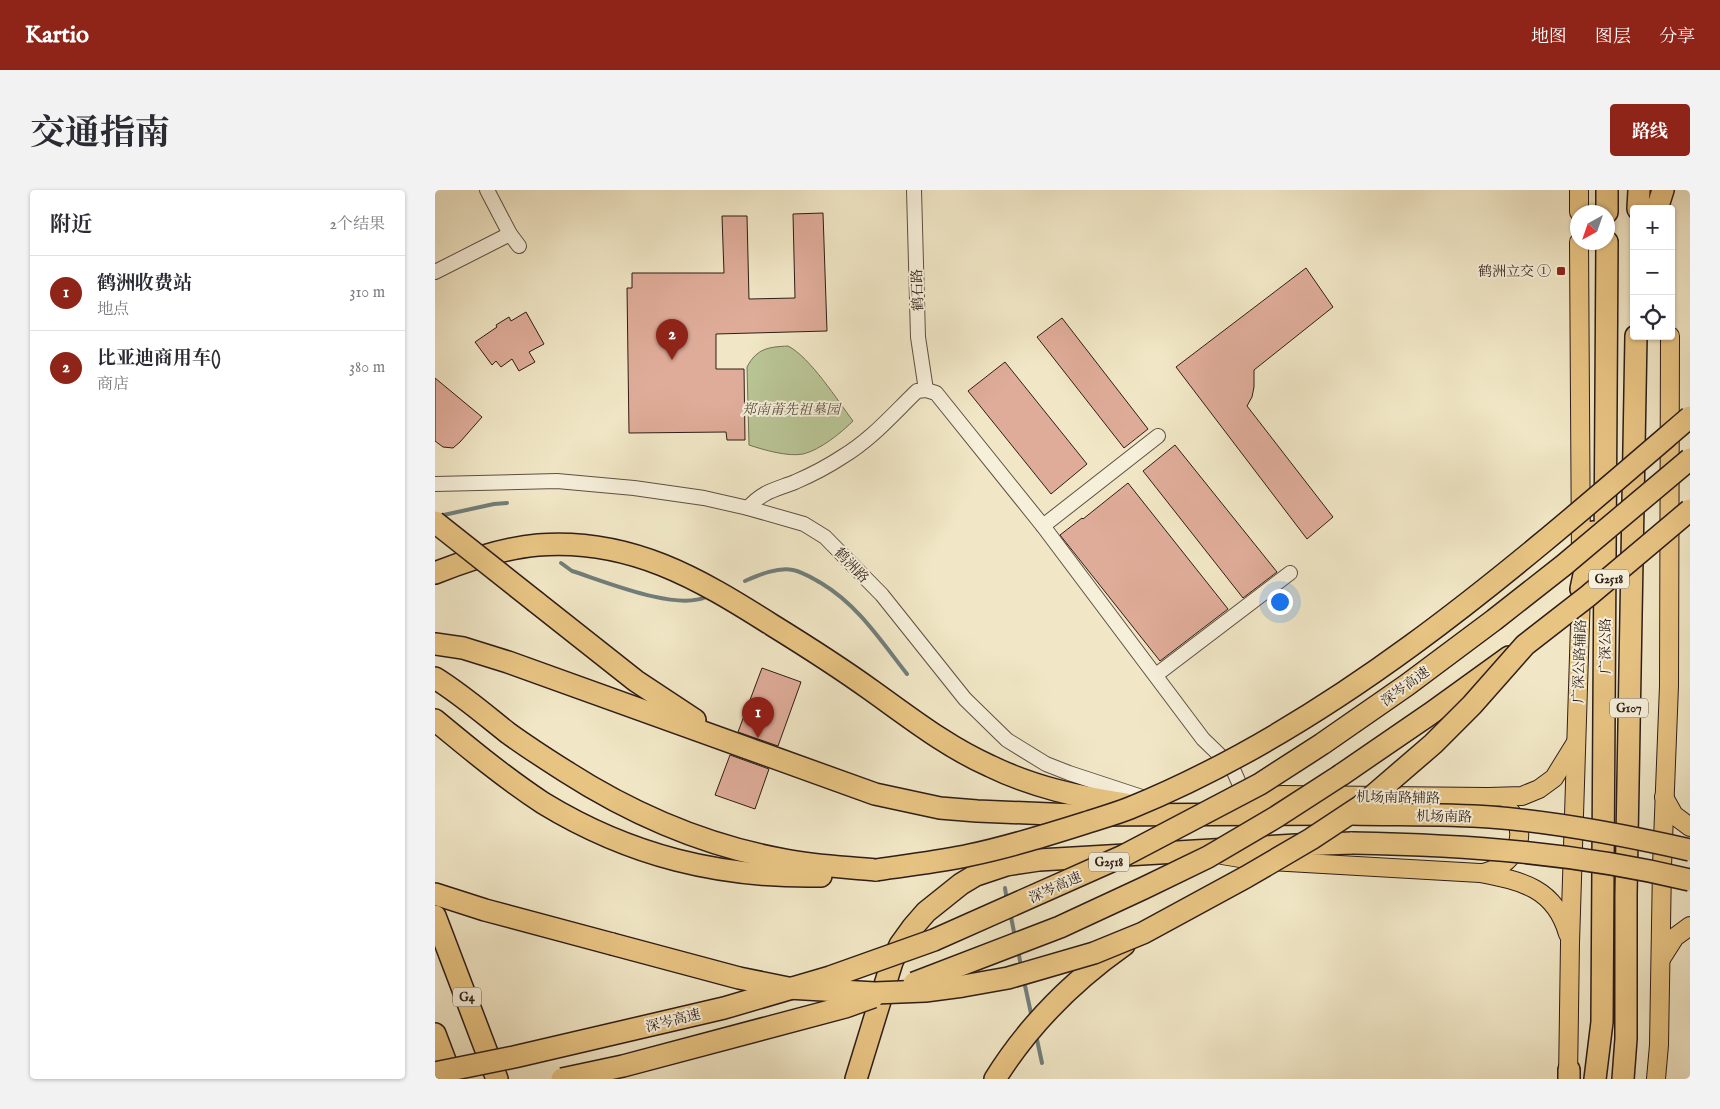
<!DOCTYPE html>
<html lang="zh">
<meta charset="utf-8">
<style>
body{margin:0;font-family:"IM FELL English","Noto Serif SC",serif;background:#f2f2f3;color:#2b2b33}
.controls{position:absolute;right:15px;top:15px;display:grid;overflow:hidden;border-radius:5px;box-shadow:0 1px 4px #0004}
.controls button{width:45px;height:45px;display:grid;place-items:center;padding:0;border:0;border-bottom:1px solid #e1e1e2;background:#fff;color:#2b2b33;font:25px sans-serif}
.compass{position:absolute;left:1135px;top:15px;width:45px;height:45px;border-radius:50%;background:#fff;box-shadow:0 1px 4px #0004;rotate:220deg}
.you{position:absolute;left:844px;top:411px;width:18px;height:18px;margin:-12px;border:4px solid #fff;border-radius:50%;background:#1a73e8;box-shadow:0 0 0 8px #1a73e833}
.badge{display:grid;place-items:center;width:32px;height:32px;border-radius:50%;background:#8f2418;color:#fff;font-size:16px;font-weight:700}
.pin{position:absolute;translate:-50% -41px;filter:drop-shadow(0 1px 2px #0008)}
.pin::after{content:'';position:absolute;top:26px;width:18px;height:15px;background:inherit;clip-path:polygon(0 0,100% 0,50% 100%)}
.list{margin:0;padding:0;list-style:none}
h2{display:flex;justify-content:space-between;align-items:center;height:65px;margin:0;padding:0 20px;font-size:21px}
h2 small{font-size:16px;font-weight:400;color:#7c7c81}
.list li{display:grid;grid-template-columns:32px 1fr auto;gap:15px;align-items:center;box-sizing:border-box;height:75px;padding:0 20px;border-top:1px solid #e1e1e2}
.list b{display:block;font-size:19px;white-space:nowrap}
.list p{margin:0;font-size:16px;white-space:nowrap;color:#7c7c81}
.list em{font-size:16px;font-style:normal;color:#7c7c81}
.icon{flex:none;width:28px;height:28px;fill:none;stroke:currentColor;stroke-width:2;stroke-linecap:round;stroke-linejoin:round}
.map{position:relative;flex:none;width:1255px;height:889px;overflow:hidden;border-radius:5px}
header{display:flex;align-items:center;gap:30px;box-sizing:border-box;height:70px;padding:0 25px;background:#8f2418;color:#fff}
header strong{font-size:24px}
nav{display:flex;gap:28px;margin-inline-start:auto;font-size:18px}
.intro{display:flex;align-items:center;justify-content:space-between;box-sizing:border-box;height:120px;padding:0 30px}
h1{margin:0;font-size:35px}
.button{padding:12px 22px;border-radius:5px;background:#8f2418;color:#fff;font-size:18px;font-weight:700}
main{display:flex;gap:30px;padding:0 30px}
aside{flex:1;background:#fff;border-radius:5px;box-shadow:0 1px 4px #0004}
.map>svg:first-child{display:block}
.green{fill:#b9c596;stroke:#747156}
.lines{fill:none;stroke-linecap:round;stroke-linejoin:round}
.stream{stroke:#717e7b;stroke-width:4}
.building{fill:#dfac99;stroke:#2e1d17}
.minor-casing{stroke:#5f5043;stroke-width:16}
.major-casing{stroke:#2e1d17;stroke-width:20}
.highway-casing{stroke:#2e1d17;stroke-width:24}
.minor{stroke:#f6efda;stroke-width:14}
.major{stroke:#e8c483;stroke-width:18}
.highway{stroke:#e8c483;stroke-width:21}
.highway-bridge-casing{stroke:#2e1d17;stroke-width:24;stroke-linecap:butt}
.highway-bridge{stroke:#e8c483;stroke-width:21}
.poi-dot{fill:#8f2418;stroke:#f6efda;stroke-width:2}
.labels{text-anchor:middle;stroke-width:4;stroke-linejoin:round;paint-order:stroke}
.shield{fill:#f6efda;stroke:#6a5c52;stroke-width:1}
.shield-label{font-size:12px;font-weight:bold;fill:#2e1d17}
.poi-label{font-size:14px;fill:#2e1d17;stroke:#f6efda;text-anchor:end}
.street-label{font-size:14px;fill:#2e1d17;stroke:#f6efda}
.park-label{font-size:14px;font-style:italic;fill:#584f3d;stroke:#f6efda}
</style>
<header>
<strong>Kartio</strong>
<nav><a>地图</a><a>图层</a><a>分享</a></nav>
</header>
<div class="intro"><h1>交通指南</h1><a class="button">路线</a></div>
<main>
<aside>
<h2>附近<small>2个结果</small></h2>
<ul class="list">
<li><span class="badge">1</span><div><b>鹤洲收费站</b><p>地点</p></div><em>310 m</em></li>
<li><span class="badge">2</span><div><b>比亚迪商用车()</b><p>商店</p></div><em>380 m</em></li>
</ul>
</aside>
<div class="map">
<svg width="1255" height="889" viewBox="0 0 1255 889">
<rect width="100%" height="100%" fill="#f1e7c6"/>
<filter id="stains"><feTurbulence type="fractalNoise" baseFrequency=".004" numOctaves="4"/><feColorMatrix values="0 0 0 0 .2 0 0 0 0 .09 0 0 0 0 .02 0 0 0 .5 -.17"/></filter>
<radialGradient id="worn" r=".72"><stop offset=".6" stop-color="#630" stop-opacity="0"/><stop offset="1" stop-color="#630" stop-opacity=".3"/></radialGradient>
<path class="green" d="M 353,156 C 375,167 403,211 418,231 C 406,243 385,260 368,264 C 353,267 329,260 314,255 L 312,177 C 322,158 334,157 353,156 Z"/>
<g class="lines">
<g class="stream">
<polyline points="4,326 59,314 72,313"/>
<path d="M 126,373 L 137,381 C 169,391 240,421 271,407"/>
<path d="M 310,391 C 324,385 342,377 358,380 C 368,382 377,388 386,393 C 423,415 446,451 472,484"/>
<polyline points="570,698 572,711"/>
<polyline points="575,722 580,747"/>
<polyline points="583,759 586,777"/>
<polyline points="589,791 597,828"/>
<polyline points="601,845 607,873"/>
</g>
</g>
<g class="building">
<polygon points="388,23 392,141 281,144 281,179 309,179 310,250 292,250 291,242 194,243 192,98 197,98 197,83 289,83 287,26 312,26 314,109 360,108 358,24"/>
<polygon points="871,78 898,117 819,180 819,197 817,207 812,216 898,327 872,349 741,177"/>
<polygon points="91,122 109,154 94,162 100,172 84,181 77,169 66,177 61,171 57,175 40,152 62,137 61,135 74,127 76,131"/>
<polygon points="627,128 713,239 689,258 602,147"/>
<polygon points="570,172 652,274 616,304 533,201"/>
<polygon points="0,188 47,227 25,252 18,258 8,257 0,251"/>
<polygon points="740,255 842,382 808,408 708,281"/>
<polygon points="693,293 793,419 725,471 625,345 647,328 648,329"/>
<polygon points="327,478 366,492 343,556 303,542"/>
<polygon points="295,565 334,579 320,619 280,605"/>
</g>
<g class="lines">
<defs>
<g id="minor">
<polyline points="52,0 75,44 84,56"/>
<polyline points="479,0 483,147 491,200"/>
<polyline points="0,82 75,44"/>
<polyline points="0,294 122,291 199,298 269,308 313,318 369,334 390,347 447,405 530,509 572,550 611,574 634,583 716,610"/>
<path d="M 313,318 C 328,301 340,300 360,292 C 376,285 392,277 407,267 C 436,250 458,224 482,201 L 491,200 L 501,203 L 608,336 L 768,549 L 797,577 L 811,609"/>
<polyline points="608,336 723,246"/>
<polyline points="721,485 855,383"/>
</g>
<g id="major">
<polyline points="1144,0 1144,22"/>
<polyline points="1144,52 1146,371"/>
<polyline points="1229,607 1239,625 1255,637"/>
<polyline points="798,613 811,609 848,605 1053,607 1087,606 1104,599 1119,588 1140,554"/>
<path d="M 787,665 L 817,670 L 1045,683 C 1087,691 1120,698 1133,744"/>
<path d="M 1048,683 C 1078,676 1097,646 1074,620"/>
<polyline points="1226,769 1240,747 1255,736"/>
<polyline points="1133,889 1135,753 1146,402"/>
<polyline points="1221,889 1224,855 1227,676 1234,496 1235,146"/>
</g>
<g id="highway">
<polyline points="1203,19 1204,0"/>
<polyline points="1222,19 1228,0"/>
<polyline points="1172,22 1172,0"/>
<path d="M 0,383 C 33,370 68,358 103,355 C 195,348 263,388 337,435 C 371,456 404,477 436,500 C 474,527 512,557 555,576 C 598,597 644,607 690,614"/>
<polyline points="1146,399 1158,342"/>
<polyline points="101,412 201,491 260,530"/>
<polyline points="0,454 28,458 73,472 440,604 505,618 542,621 639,625 917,624"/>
<path d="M 0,488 C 26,504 49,524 73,543 C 91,556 111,569 130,581 C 197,624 271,656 350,670 C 380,676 411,677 441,680"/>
<path d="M 0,530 C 35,559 70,588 108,613 C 195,666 285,688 386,686"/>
<polyline points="906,585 995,524 1074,467"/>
<polyline points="0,704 50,720 177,754"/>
<polyline points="0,726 62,889"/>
<polyline points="0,844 17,889"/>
<polyline points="1134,880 1134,889"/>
<polyline points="421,889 457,772 465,755 478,737 491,722 526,694 541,685 571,675 604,670 861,655 917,653"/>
<path d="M 560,889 C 593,836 638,791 689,755"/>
<polyline points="1160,889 1167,832 1172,52"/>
<polyline points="1188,889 1191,849 1191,705 1201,146"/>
</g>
</defs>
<use href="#minor" class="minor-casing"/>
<use href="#major" class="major-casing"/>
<use href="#highway" class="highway-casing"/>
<use href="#minor" class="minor"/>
<use href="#major" class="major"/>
<use href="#highway" class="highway"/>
<defs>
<g id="highway-bridge">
<polyline points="0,332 101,412"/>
<path d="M 917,624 C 963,625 1010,624 1055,627 C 1122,632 1189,645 1255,660"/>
<path d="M 917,653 C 1032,655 1143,663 1255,690"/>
<path d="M 441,680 C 472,675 504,672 535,665 C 574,657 612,645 650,633 C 665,628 680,624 695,618 C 906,532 1084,374 1255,227"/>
<polyline points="177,754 304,788 353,798 440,803 490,801 528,796 573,788 659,763 708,743 811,687 876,649 926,616 998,554 1037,515 1090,455 1153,406 1255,320"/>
<polyline points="479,793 625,737 709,698 773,667 841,627 906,585"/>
<polyline points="0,883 79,867 289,818 395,787 499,750 688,666 825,594 887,554 972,495 1059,430 1129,375 1255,269"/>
<polyline points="127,889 188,876 410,817 438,807"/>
</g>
</defs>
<use href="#highway-bridge" class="highway-bridge-casing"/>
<use href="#highway-bridge" class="highway-bridge"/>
</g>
<rect class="poi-dot" x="1121" y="76" width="10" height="10" rx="2.5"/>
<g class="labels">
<g class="shield">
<rect x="1154" y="379.5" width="40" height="19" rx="4"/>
<rect x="1175" y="508.5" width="38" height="19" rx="4"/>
<rect x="654" y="662.5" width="40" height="19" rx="4"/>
<rect x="18" y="797.5" width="28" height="19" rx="4"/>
</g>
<g class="shield-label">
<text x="1174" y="393">G2518</text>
<text x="1194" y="522">G107</text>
<text x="674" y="676">G2518</text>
<text x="32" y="811">G4</text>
</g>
<g class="poi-label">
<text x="1116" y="86">鹤洲立交 ①</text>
</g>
<g class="street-label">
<text transform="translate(482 100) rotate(-92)" y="5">鹤石路</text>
<text transform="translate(417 375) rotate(46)" y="5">鹤洲路</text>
<text transform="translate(1170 456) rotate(-90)" y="5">广深公路</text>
<text transform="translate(1144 471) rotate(-88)" y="5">广深公路辅路</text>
<text transform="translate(970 496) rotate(-36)" y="5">深岑高速</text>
<text transform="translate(963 607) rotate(1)" y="5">机场南路辅路</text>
<text transform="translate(1009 626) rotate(1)" y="5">机场南路</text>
<text transform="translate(620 697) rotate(-24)" y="5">深岑高速</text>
<text transform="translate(238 830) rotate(-14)" y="5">深岑高速</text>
</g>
<g class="park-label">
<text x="356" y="224">郑南莆先祖墓园</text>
</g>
</g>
<rect width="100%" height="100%" filter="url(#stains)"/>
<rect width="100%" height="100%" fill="url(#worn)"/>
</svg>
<div class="controls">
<button>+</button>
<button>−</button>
<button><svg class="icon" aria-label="locate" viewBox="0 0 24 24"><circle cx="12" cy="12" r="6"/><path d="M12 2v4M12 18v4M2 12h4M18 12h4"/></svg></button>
</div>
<svg class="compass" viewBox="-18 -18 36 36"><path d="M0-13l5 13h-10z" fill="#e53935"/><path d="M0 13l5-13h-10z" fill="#7c7c81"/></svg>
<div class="you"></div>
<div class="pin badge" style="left:323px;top:548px">1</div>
<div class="pin badge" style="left:237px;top:170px">2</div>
</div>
</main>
